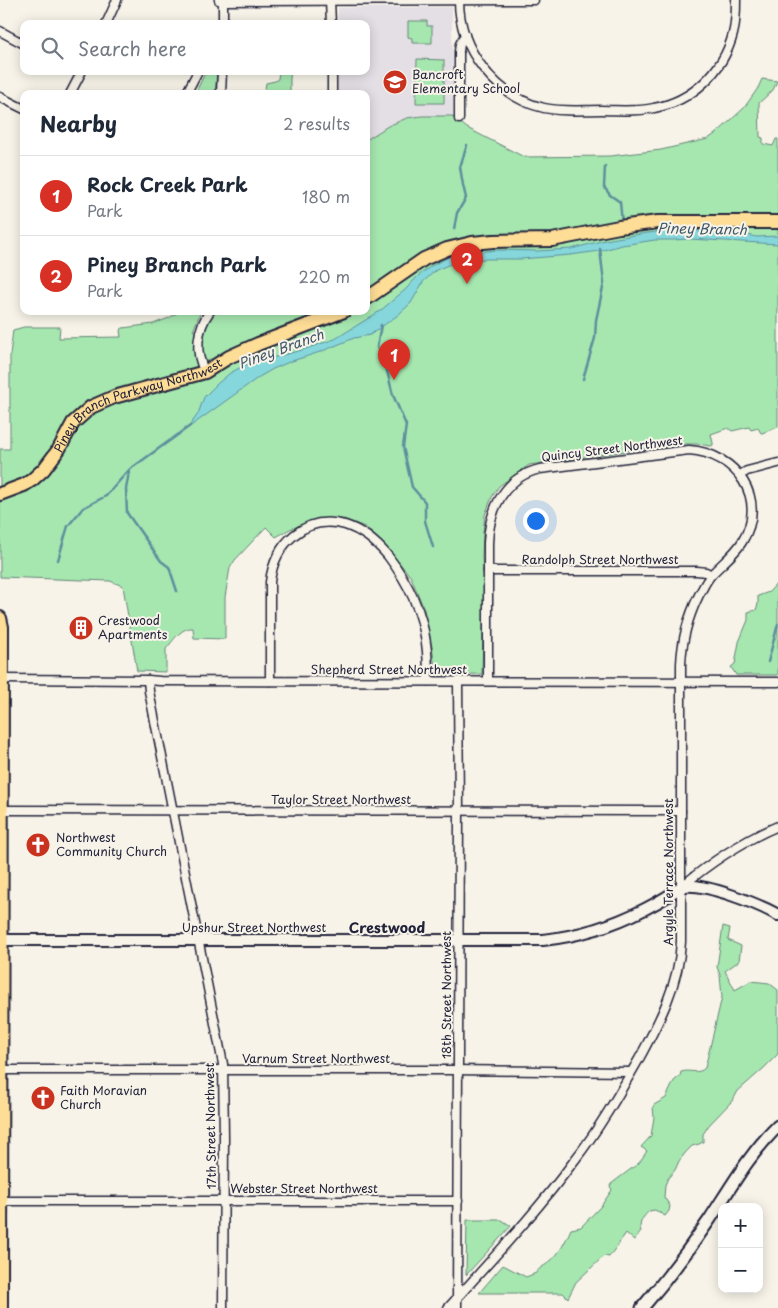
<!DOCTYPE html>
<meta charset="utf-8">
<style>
body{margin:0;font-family:"Playpen Sans",sans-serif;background:#f6f6f7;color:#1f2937}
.controls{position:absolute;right:15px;bottom:15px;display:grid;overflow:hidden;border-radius:10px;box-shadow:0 2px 12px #0003}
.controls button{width:45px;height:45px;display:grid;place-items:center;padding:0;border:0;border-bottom:1px solid #e0e1e3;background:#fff;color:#1f2937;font:25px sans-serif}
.you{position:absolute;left:535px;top:520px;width:18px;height:18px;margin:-12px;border:4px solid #fff;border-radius:50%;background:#1a73e8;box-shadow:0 0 0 8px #1a73e833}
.badge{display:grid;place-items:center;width:32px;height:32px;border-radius:50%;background:#d93025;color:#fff;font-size:16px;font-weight:700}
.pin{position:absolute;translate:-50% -41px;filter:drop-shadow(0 1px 2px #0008)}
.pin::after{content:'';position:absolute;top:26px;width:18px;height:15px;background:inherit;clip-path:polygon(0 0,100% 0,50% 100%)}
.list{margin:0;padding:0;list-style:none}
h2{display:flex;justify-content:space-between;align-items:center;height:65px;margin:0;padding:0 20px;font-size:21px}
h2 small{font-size:16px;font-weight:400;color:#747a83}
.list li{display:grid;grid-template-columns:32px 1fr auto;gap:15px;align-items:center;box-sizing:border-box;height:80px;padding:0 20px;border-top:1px solid #e0e1e3}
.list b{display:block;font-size:19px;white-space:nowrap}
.list p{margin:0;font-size:16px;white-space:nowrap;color:#747a83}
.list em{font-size:16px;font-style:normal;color:#747a83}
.icon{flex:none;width:28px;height:28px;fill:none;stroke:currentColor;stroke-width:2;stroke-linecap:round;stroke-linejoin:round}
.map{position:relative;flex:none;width:778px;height:1308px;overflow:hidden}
.search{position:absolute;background:#fff;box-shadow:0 2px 12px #0003;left:20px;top:20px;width:350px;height:55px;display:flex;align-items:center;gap:12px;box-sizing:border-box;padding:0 18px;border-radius:10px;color:#747a83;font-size:19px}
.panel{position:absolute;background:#fff;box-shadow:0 2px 12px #0003;left:20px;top:90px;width:350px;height:225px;border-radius:10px}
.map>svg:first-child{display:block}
.built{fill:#e4dee5}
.green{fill:#a6e7b0;stroke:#648476}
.water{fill:#85d7dc;stroke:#5d8f9c}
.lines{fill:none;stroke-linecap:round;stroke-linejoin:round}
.stream{stroke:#5d8f9c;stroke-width:2.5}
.minor-casing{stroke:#22223b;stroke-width:11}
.tertiary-casing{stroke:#22223b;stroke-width:14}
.secondary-casing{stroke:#22223b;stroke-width:15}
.primary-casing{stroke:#22223b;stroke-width:16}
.minor{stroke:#f7f3e8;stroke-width:8}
.tertiary{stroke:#f7f3e8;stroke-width:10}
.secondary{stroke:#f7f3e8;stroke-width:11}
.primary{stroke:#fedd96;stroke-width:12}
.labels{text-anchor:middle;stroke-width:4;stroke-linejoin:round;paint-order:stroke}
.poi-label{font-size:12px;fill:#22223b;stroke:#f7f3e8;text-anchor:start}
.street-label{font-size:12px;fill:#22223b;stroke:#f7f3e8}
.water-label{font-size:14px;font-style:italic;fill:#40586b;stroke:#f7f3e8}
.neighbourhood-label{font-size:14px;font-weight:bold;fill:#22223b;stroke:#f7f3e8}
</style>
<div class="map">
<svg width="778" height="1308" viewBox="0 0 778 1308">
<rect width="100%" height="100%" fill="#f7f3e8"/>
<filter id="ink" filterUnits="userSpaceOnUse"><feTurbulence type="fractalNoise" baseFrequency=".02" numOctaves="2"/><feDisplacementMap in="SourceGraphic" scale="10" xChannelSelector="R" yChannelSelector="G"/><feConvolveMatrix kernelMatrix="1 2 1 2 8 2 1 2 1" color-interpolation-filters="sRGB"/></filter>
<g filter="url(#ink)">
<polygon class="built" points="452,7 453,122 366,141 366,94 338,94 338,71 366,71 366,24 338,24 338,8"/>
<g class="green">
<polygon points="408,21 427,21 427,26 432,26 432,43 412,43 412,38 408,37"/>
<polygon points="417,59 444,60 444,103 416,103"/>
<polygon points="206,71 217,71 215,94 195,94"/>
<polygon points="279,71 291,71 290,78 290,94 264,94 266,83 275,81 278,79"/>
<path d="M 762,79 L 777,81 L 773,90 L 759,103 L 760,137 L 763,138 L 763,144 L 773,146 L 776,139 L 778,139 L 778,427 L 762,433 L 761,433 L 758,428 L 751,430 L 749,427 L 732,431 L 728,428 L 711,434 L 713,443 L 713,445 L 711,446 L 698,444 L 677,444 L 676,447 L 640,449 L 529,465 L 499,486 L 492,497 L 485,515 L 483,532 L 482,557 L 484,584 L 482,674 L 436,675 L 432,647 L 424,609 L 411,577 L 384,544 L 365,527 L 344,519 L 319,519 L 290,529 L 276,537 L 266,527 L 235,560 L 230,568 L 225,597 L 225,639 L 194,638 L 193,628 C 181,627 173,641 166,649 L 166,672 L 137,671 L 123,586 L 110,581 L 0,577 L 0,449 L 10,449 L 10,355 L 13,330 L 24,327 L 60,327 L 59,338 L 121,337 L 120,330 L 123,328 L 153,324 L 169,318 L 180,311 L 201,311 L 193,331 L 206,323 L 214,311 L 366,311 L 366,140 L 388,126 L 407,118 L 422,116 L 452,116 L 467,128 L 524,157 L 610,156 L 661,150 L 708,139 L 718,132 L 744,108 L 758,88 Z"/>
<polygon points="778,582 778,675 736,675 731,667 735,664 739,642 748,620 748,612 756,610 758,604 758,596 769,592"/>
<path d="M 723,926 L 730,928 L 728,940 L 741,946 L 739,961 L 725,971 L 735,990 L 751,981 L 769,983 L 778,990 L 778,1054 L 764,1068 L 738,1091 L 733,1100 L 709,1125 L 703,1134 L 703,1142 L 699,1144 L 692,1146 L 686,1152 L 679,1161 L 675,1170 L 668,1178 L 665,1185 L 664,1197 L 670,1206 L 669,1211 L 665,1216 L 655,1210 L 649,1211 C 643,1217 638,1223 641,1232 L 634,1240 L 626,1233 L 609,1257 L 604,1256 L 576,1282 L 568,1298 L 563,1293 L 479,1293 L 503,1265 L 526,1277 L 536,1273 C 540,1267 543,1267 548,1263 C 560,1254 565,1242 571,1229 L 581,1227 L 601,1206 L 612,1190 L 610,1186 L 611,1184 L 639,1163 L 647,1151 L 641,1147 L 651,1136 L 654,1117 L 653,1107 L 654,1105 L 666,1098 L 674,1081 L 680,1076 L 681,1072 C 690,1069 698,1075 705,1068 L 722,997 L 720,975 L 717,967 Z"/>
<polygon points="467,1220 502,1220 511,1226 466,1275"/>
</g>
<polygon class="water" points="672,230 706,231 723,233 740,233 756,237 778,236 778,244 689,239 673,240 655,240 622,245 600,251 570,255 521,259 484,259 453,263 436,270 423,282 411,303 398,315 370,335 354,338 320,352 289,362 273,369 259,377 188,428 198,414 204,397 217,384 230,373 245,365 302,350 335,339 380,311 406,289 417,277 431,266 447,258 462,252 479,252 496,250 537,251 571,249 605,240 640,234"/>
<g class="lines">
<g class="stream">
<polyline points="605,166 604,187 610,195 620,202 622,223"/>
<polyline points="454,229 457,213 466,198 463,185 460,167 467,145"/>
<polyline points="381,325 377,347 386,367 393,395 406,425 403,447 412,487 425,502 425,521 433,547"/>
<polyline points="583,379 595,338 596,320 604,283 600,249"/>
<polyline points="129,472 126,489 127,513 161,561 169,567 177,591"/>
<polyline points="58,560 68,526 83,508 106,496 129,470 190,426"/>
<polyline points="768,662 778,624"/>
</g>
<defs>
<g id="minor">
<polyline points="219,0 223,1 534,0"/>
<polyline points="330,0 331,24"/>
<path d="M 459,0 C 459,50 496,97 544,108 C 563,112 582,110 601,110 C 619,110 637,112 654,108 C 692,101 723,72 733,34 C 736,23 736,12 736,0"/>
<polyline points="106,24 117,0"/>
<polyline points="223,24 223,0"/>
<polyline points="0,31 24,44"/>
<polyline points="332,71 332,94"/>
<polyline points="70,94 82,71"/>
<polyline points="186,94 198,71"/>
<polyline points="221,94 222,71"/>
<polyline points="0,97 24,109"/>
<polyline points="459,119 459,51 460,44 465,35"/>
<path d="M 205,372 C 194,352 197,329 210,311"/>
<polyline points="740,475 747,471 778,463"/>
<polyline points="488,571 697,571 706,572 711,575"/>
<polyline points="0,679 148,680 160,681 778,682"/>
<polyline points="148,680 149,691 223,1064 224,1138 223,1308"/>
<path d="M 270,681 L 270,582 C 274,544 305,514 345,525 C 361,530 377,543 388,556 C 407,581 422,611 426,643 C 428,656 428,668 428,681"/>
<polyline points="0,810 681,811"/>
<path d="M 681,887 C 711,862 742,841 778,826"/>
<polyline points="0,1070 451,1070 631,1072"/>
<polyline points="0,1201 458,1201"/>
<path d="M 448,1308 C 491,1260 536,1213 574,1161 C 599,1129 619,1094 639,1059 C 659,1022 679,984 681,942 L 681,664 C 682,640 688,617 699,595 C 703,588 706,581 711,575 C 721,564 734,555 742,542 C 769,499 736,453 689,450 L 540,469 C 505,477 489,509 488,543 L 488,681"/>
<polyline points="457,1308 459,811 458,681"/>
</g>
<path id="tertiary" d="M 0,940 L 543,940 C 579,936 612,926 645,909 C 653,905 660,901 668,896 C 673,893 678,887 684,886 C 706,883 758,904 778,915"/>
<path id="secondary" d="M 642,1308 C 666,1280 689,1250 710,1219 C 731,1187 750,1153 778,1126"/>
<g id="primary">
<polyline points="366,299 424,259 447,249 472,243 493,241 552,240 619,227 658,222 778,222"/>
<path id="s1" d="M 0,494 L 24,485 L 32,480 L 44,469 L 59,449 L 73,423 L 91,407 L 114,397 L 205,372 L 229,357 L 258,344 L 344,311"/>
<polyline points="0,618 2,627 1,1308"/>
</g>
</defs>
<use href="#minor" class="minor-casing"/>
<use href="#tertiary" class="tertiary-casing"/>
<use href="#secondary" class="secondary-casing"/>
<use href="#primary" class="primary-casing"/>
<use href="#minor" class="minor"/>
<use href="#tertiary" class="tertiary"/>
<use href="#secondary" class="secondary"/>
<use href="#primary" class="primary"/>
</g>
</g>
<defs>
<symbol id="school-disc" viewBox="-11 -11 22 22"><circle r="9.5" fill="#c8321e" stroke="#f7f3e8"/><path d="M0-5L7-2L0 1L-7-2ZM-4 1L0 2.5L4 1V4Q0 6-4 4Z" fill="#fff"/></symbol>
<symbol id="building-disc" viewBox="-11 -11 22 22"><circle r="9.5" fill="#c8321e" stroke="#f7f3e8"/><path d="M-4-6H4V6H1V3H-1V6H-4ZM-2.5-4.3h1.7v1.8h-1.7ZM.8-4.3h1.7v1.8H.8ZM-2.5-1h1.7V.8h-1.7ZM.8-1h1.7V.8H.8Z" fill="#fff"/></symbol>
<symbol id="church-disc" viewBox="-11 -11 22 22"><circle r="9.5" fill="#c8321e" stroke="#f7f3e8"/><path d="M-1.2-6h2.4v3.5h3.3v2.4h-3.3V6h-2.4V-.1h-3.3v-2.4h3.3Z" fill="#fff"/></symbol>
</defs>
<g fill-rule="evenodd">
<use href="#school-disc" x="381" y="68" width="28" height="28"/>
<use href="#building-disc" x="67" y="614" width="28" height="28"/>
<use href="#church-disc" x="24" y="831" width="28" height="28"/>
<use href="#church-disc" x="29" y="1084" width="28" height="28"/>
</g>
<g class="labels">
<g class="poi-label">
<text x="412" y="79">Bancroft<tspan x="412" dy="14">Elementary School</tspan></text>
<text x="98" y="625">Crestwood<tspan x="98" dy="14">Apartments</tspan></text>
<text x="56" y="842">Northwest<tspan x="56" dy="14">Community Church</tspan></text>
<text x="60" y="1095">Faith Moravian<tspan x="60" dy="14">Church</tspan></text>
</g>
<g class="street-label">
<text dy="4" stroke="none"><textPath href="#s1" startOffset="171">Piney Branch Parkway Northwest</textPath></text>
<text transform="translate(612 449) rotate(-7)" y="4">Quincy Street Northwest</text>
<text x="600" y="564">Randolph Street Northwest</text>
<text x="389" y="674">Shepherd Street Northwest</text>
<text x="341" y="804">Taylor Street Northwest</text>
<text transform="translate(669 872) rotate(-90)" y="4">Argyle Terrace Northwest</text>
<text x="254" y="932">Upshur Street Northwest</text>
<text transform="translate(447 995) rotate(-90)" y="4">18th Street Northwest</text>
<text x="316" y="1063">Varnum Street Northwest</text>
<text transform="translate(211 1126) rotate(-91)" y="4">17th Street Northwest</text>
<text x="304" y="1193">Webster Street Northwest</text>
</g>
<g class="water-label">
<text transform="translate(702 229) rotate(1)" y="5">Piney Branch</text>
<text transform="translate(281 349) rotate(-20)" y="5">Piney Branch</text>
</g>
<g class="neighbourhood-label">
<text x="387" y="933">Crestwood</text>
</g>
</g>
</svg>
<div class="controls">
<button>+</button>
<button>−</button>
</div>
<div class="you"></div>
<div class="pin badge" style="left:394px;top:380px">1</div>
<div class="pin badge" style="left:467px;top:284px">2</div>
<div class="search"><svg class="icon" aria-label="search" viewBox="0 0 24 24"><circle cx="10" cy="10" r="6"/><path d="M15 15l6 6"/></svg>Search here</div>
<section class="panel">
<h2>Nearby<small>2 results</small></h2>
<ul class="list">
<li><span class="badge">1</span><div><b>Rock Creek Park</b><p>Park</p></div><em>180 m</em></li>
<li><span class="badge">2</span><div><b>Piney Branch Park</b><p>Park</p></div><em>220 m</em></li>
</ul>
</section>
</div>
